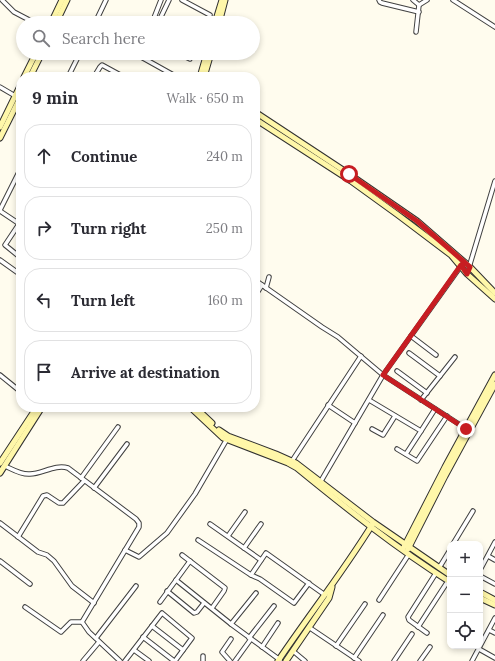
<!DOCTYPE html>
<meta charset="utf-8">
<style>
body{margin:0;font-family:Lora,serif;background:#f7f7f7;color:#2b2b33}
.controls{position:absolute;right:12px;bottom:12px;display:grid;overflow:hidden;border-radius:8px;box-shadow:0 2px 6px #0003}
.controls button{width:36px;height:36px;display:grid;place-items:center;padding:0;border:0;border-bottom:1px solid #e1e1e2;background:#fff;color:#2b2b33;font:20px sans-serif}
.stop{position:absolute;width:12px;height:12px;margin:-9px;border:3px solid #c71d22;border-radius:50%;background:#fff}
.stop.end{background:#c71d22;border-color:#fff;box-shadow:0 1px 4px #0008}
.list{margin:0;padding:0;list-style:none}
h2{display:flex;justify-content:space-between;align-items:center;height:52px;margin:0;padding:0 16px;font-size:17px}
h2 small{font-size:13px;font-weight:400;color:#7c7c81}
.list li{display:grid;grid-template-columns:26px 1fr auto;gap:12px;align-items:center;box-sizing:border-box;height:64px;margin:0 8px 8px;padding:0 8px;border:1px solid #e1e1e2;border-radius:16px}
.list b{display:block;font-size:15px;white-space:nowrap}
.list em{font-size:13px;font-style:normal;color:#7c7c81}
.icon{flex:none;width:22px;height:22px;fill:none;stroke:currentColor;stroke-width:2;stroke-linecap:round;stroke-linejoin:round}
.map{position:relative;flex:none;width:495px;height:661px;overflow:hidden}
.search{position:absolute;background:#fff;box-shadow:0 2px 6px #0003;left:16px;top:16px;width:244px;height:44px;display:flex;align-items:center;gap:10px;box-sizing:border-box;padding:0 14px;border-radius:22px;color:#7c7c81;font-size:15px}
.panel{position:absolute;background:#fff;box-shadow:0 2px 6px #0003;left:16px;top:72px;width:244px;height:340px;border-radius:16px}
.map>svg:first-child{display:block}
.lines{fill:none;stroke-linecap:round;stroke-linejoin:round}
.street-casing{stroke:#414141;stroke-width:5.5}
.secondary-casing{stroke:#303030;stroke-width:7}
.street{stroke:#fff;stroke-width:3.5}
.secondary{stroke:#fff7a9;stroke-width:5}
.route{stroke:#c71d22;stroke-width:5}
</style>
<div class="map">
<svg width="495" height="661" viewBox="0 0 495 661">
<rect width="100%" height="100%" fill="#fffcee"/>
<g class="lines">
<defs>
<g id="street">
<polyline points="2,0 14,12 35,23"/>
<polyline points="182,0 210,15 206,23"/>
<polyline points="379,0 380,2 382,3 419,12"/>
<polyline points="413,0 419,5 427,0"/>
<polyline points="453,0 495,27"/>
<polyline points="95,23 106,0"/>
<polyline points="152,23 161,0"/>
<polyline points="158,23 169,0"/>
<polyline points="416,32 419,5"/>
<polyline points="134,53 177,77"/>
<polyline points="177,53 190,59 193,53"/>
<polyline points="68,77 80,53"/>
<polyline points="94,77 100,67 102,65 124,77"/>
<polyline points="0,87 17,97"/>
<polyline points="0,210 21,168"/>
<polyline points="0,211 21,225"/>
<polyline points="19,224 5,245 21,258"/>
<polyline points="0,260 21,275"/>
<polyline points="467,274 495,181"/>
<polyline points="255,280 262,285"/>
<polyline points="266,288 269,277"/>
<polyline points="255,296 262,285 322,327 338,337 383,375 468,430"/>
<polyline points="411,336 436,355"/>
<polyline points="409,353 440,376"/>
<polyline points="397,371 427,393"/>
<polyline points="0,375 21,392"/>
<polyline points="369,400 421,431 406,454"/>
<polyline points="421,400 455,357"/>
<polyline points="328,405 355,423"/>
<polyline points="372,429 383,435 395,416"/>
<polyline points="421,431 435,409"/>
<polyline points="397,449 417,461 447,416"/>
<polyline points="292,461 361,356"/>
<path d="M 5,466 C 12,469 21,475 30,474 C 42,474 55,464 68,468 L 136,519 L 139,523 L 139,527 L 82,622 L 89,632 L 120,661"/>
<polyline points="81,478 118,427"/>
<polyline points="321,481 383,375 461,266"/>
<polyline points="94,488 127,444"/>
<polyline points="0,523 38,552 47,555 54,561 72,586 94,603"/>
<polyline points="210,524 261,560"/>
<polyline points="228,536 245,512"/>
<polyline points="18,537 43,496 47,495 59,503 63,503 84,481"/>
<polyline points="198,540 251,575"/>
<polyline points="453,544 473,511"/>
<polyline points="244,548 261,524"/>
<polyline points="125,550 139,557 167,533 195,494 227,439"/>
<polyline points="182,555 225,588 224,591 212,608"/>
<polyline points="488,556 495,560"/>
<polyline points="0,561 30,584"/>
<polyline points="439,568 450,550"/>
<polyline points="480,570 495,542"/>
<polyline points="480,576 495,584"/>
<polyline points="176,580 231,624 280,660"/>
<polyline points="309,583 294,603 260,579 251,575 266,553 325,595"/>
<polyline points="167,591 194,613 197,612 204,603"/>
<polyline points="379,600 409,554"/>
<polyline points="160,602 190,561"/>
<polyline points="25,607 61,632 71,622 82,622"/>
<polyline points="231,624 256,593"/>
<polyline points="152,626 183,650"/>
<polyline points="418,627 446,584 450,581"/>
<polyline points="310,628 359,661"/>
<polyline points="489,630 495,633"/>
<polyline points="427,633 409,620 408,617 436,573"/>
<polyline points="143,637 174,661"/>
<polyline points="96,638 136,586"/>
<polyline points="249,638 274,606"/>
<polyline points="336,646 365,604"/>
<polyline points="262,647 278,623"/>
<polyline points="479,649 495,658"/>
<polyline points="134,650 149,661"/>
<polyline points="293,651 305,661"/>
<polyline points="354,658 383,615"/>
<polyline points="83,661 99,642"/>
<polyline points="125,661 162,613 192,638 175,661"/>
<polyline points="203,661 203,656"/>
<polyline points="230,661 222,652 231,639"/>
<polyline points="235,661 251,639"/>
<polyline points="394,661 412,634"/>
<polyline points="420,661 430,647"/>
<polyline points="472,661 495,618"/>
</g>
<g id="secondary">
<polyline points="51,23 62,0"/>
<polyline points="56,23 67,0"/>
<polyline points="215,23 222,0"/>
<polyline points="219,23 225,0"/>
<polyline points="24,77 36,53"/>
<polyline points="30,77 42,53"/>
<polyline points="200,77 207,53"/>
<polyline points="204,77 211,53"/>
<polyline points="255,112 346,172 417,221 470,267 495,293"/>
<polyline points="255,119 351,181 398,215 451,255 467,274 495,299"/>
<polyline points="0,127 21,84"/>
<polyline points="0,138 21,96"/>
<path d="M 190,407 L 223,438 L 288,463 L 297,468 C 346,508 396,548 450,582"/>
<polyline points="195,407 212,423"/>
<polyline points="219,430 228,436 276,454 296,463 373,522 450,575"/>
<polyline points="0,463 37,407"/>
<polyline points="0,473 42,407"/>
<polyline points="404,547 445,467 495,375"/>
<polyline points="408,549 445,476 495,384"/>
<polyline points="480,592 495,600"/>
<polyline points="480,598 495,605"/>
<path d="M 278,661 C 309,615 343,572 372,525"/>
<polyline points="286,661 329,598 332,587"/>
</g>
</defs>
<use href="#street" class="street-casing"/>
<use href="#secondary" class="secondary-casing"/>
<use href="#street" class="street"/>
<use href="#secondary" class="secondary"/>
</g>
<g class="lines">
<polyline class="route" points="349,174 417,221 470,267 467,274 461,265 383,375 466,429"/>
</g>
</svg>
<div class="controls">
<button>+</button>
<button>−</button>
<button><svg class="icon" aria-label="locate" viewBox="0 0 24 24"><circle cx="12" cy="12" r="6"/><path d="M12 2v4M12 18v4M2 12h4M18 12h4"/></svg></button>
</div>
<div class="stop" style="left:349px;top:174px"></div>
<div class="stop end" style="left:466px;top:429px"></div>
<div class="search"><svg class="icon" aria-label="search" viewBox="0 0 24 24"><circle cx="10" cy="10" r="6"/><path d="M15 15l6 6"/></svg>Search here</div>
<section class="panel">
<h2>9 min<small>Walk · 650 m</small></h2>
<ul class="list">
<li><svg class="icon" aria-label="ahead" viewBox="0 0 24 24"><path d="M12 20V5M6 11l6-6 6 6"/></svg><div><b>Continue</b></div><em>240 m</em></li>
<li><svg class="icon" aria-label="right" viewBox="0 0 24 24"><path d="M7 20v-9h11M14 6l5 5-5 5"/></svg><div><b>Turn right</b></div><em>250 m</em></li>
<li><svg class="icon" aria-label="left" viewBox="0 0 24 24"><path d="M17 20v-9H6M10 6l-5 5 5 5"/></svg><div><b>Turn left</b></div><em>160 m</em></li>
<li><svg class="icon" aria-label="arrive" viewBox="0 0 24 24"><path d="M6 21V4h12l-3 4 3 4H6"/></svg><div><b>Arrive at destination</b></div></li>
</ul>
</section>
</div>
